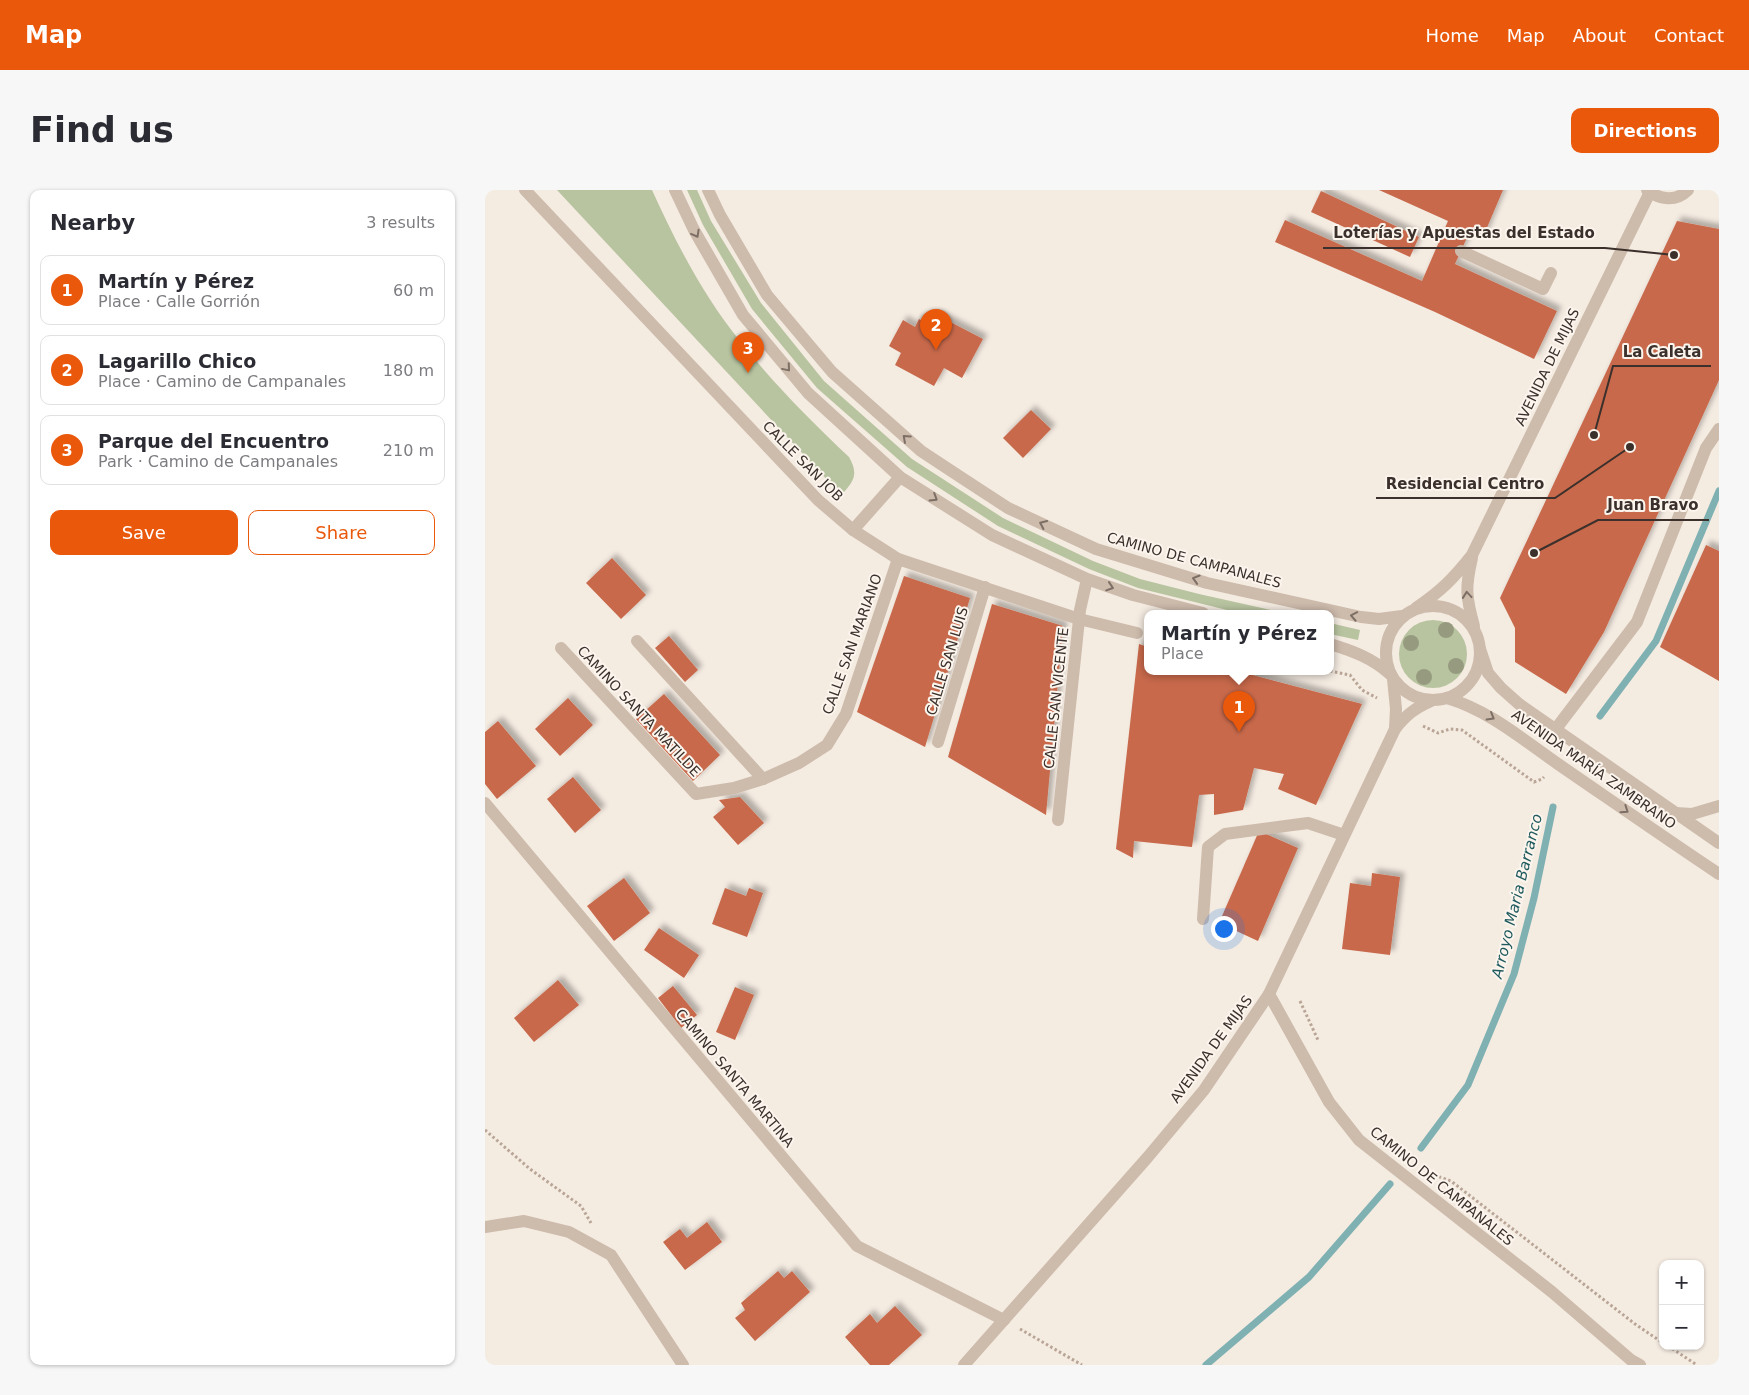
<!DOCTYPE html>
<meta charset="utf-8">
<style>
body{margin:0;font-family:"DejaVu Sans",sans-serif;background:#f7f7f7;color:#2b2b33}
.controls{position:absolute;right:15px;bottom:15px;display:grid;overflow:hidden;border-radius:10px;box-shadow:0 1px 4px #0004}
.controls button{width:45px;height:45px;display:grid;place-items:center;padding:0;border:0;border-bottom:1px solid #e1e1e2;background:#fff;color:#2b2b33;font:25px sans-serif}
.you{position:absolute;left:738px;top:738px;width:18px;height:18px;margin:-12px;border:4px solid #fff;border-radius:50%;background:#1a73e8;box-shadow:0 0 0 8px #1a73e833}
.badge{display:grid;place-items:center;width:32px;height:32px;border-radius:50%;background:#ea580c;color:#fff;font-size:16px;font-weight:700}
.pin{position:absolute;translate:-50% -41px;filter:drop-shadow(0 1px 2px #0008)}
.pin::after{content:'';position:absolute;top:26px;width:18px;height:15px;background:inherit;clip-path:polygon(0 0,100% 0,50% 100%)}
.popup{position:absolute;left:659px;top:420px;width:190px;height:65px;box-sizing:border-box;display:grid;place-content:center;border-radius:10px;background:#fff;filter:drop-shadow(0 1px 4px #0005);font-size:16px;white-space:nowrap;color:#7c7c81}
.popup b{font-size:19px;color:#2b2b33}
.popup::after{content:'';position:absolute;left:50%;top:100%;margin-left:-10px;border:10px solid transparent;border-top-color:#fff}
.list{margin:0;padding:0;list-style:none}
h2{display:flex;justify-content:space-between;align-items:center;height:65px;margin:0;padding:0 20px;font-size:21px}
h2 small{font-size:16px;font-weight:400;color:#7c7c81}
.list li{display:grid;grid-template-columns:32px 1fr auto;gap:15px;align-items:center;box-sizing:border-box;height:70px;margin:0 10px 10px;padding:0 10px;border:1px solid #e1e1e2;border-radius:10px}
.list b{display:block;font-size:19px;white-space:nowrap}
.list p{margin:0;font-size:16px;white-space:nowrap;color:#7c7c81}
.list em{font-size:16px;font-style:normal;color:#7c7c81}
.actions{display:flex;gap:10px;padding:15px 20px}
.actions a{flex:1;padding:11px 0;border:1px solid #ea580c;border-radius:10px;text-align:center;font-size:18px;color:#ea580c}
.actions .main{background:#ea580c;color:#fff}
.map{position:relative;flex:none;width:1234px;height:1175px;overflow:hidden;border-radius:10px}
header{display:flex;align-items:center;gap:30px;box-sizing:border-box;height:70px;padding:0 25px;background:#ea580c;color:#fff}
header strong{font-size:24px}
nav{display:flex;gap:28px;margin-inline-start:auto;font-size:18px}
.intro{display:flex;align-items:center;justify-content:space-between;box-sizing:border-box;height:120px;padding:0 30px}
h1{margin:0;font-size:35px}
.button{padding:12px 22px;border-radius:10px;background:#ea580c;color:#fff;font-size:18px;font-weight:700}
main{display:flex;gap:30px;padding:0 30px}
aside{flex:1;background:#fff;border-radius:10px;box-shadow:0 1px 4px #0004}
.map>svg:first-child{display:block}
.green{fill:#b8c4a0}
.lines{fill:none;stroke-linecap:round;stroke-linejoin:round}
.stream{stroke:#7fb0b2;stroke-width:7}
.building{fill:#c8694b;filter:url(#shadow)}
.path{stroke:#b9a596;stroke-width:3;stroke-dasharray:2.5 2.5;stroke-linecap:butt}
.lane{stroke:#cdbbac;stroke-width:12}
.street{stroke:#cdbbac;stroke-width:12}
.tree{fill:#969b7f}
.oneway{stroke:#7d6f65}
.labels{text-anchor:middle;stroke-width:4;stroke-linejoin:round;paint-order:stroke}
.street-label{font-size:14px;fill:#3b302b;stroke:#fbf5ee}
.water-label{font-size:15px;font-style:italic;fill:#1f5a5e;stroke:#fbf5ee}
.leader{fill:none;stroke:#3b302b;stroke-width:2}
.callout-dot{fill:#3b302b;stroke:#fbf5ee;stroke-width:2}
.callout-label{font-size:15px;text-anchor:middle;font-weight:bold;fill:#3b302b;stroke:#fbf5ee;stroke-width:4;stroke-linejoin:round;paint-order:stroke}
</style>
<header>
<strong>Map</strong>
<nav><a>Home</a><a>Map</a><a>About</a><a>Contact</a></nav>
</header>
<div class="intro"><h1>Find us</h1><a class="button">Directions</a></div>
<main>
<aside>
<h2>Nearby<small>3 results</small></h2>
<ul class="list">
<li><span class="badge">1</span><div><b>Martín y Pérez</b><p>Place · Calle Gorrión</p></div><em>60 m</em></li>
<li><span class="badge">2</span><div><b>Lagarillo Chico</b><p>Place · Camino de Campanales</p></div><em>180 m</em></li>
<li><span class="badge">3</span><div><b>Parque del Encuentro</b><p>Park · Camino de Campanales</p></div><em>210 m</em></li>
</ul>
<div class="actions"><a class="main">Save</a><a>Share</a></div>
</aside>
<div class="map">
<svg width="1234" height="1175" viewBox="0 0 1234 1175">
<defs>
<filter id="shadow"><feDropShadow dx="4.5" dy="-4.5" stdDeviation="2.5" flood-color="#0004"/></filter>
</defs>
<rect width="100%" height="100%" fill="#f4ebe1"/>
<g class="green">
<path d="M 72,0 L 167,0 C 190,51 219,107 255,151 C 288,193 325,230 364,267 C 373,283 370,290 358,303 L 346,294 Z"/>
<polygon points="202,0 212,0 226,31 276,113 339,191 427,269 518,328 608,371 655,389 714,404 799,423 754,423 653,398 604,379 513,336 422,277 332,198 267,119 218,35"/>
<circle cx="948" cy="464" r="34"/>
<polygon points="845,433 875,440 873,450 845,444"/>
</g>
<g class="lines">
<g class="stream">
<polyline points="1115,526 1171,451 1234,301"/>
<polyline points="936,958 983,895 1029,784 1049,708 1068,617"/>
<polyline points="721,1175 824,1087 905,994"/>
</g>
</g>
<g class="building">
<polygon points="894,0 1018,0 998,47 985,41 970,74 1072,121 1049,169 950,122 790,52 800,30 937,91 963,31"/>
<polygon points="836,1 934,47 925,67 826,22"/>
<polygon points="1192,31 1234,39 1234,190 1119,442 1081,504 1030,472 1030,438 1015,408"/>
<polygon points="452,125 498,149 477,188 459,178 449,196 410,175 416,163 404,156 418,130 430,137 434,129 446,136"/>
<polygon points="546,220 566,239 538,268 518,248"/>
<polygon points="1221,355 1234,361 1234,491 1175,457"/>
<polygon points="127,368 161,405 136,429 101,393"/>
<polygon points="419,386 485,408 440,557 372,522"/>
<polygon points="507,414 578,436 561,625 463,567"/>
<polygon points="184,446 213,480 200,492 170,458"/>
<polygon points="654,454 663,457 663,481 752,481 877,514 831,615 793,599 799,584 769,578 758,620 729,625 729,604 714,605 707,657 649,651 648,668 631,659"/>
<polygon points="179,504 235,565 208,591 151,529"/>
<polygon points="83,508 108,535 75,566 50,539"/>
<polygon points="13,531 51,576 12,609 0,594 0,542"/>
<polygon points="88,587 116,620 90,643 62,609"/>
<polygon points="255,607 279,633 253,655 228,627 240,617 234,610"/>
<polygon points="774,641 813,658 773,751 734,733"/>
<polygon points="887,683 915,687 905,765 857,759 865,693 886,696"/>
<polygon points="139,688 165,723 129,751 102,716"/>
<polygon points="240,698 261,706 264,698 278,703 262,747 227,734"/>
<polygon points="174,738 214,765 199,788 159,760"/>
<polygon points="73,790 94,815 49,852 29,828"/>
<polygon points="188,796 212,825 196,838 173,808"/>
<polygon points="250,797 269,805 250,850 231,842"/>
<polygon points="222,1032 237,1052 200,1080 178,1052 195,1039 202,1048"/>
<polygon points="293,1081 299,1088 307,1081 325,1102 270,1151 250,1128 260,1120 256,1113"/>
<polygon points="410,1116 437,1145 404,1175 385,1175 360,1147 385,1124 392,1133"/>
</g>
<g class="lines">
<g class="path">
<polyline points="845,481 865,485 877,500 892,508"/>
<polyline points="938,536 953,543 965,539 977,540 1049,592 1057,589 1059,587"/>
<polyline points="815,811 833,850"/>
<polyline points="0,940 45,979 96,1016 106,1033"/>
<polyline points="949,985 966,991 1150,1134 1178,1153"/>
<polyline points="535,1139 597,1175"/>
<polyline points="1183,1156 1212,1175"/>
</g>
<g class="lane">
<polyline points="976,61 1058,99 1066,83"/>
<polyline points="0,1037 39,1031 84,1042 126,1065 198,1175"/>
</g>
<g class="street">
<polyline points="40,0 333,310 368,340 413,369 594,429 652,443"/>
<polyline points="190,0 209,40 258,125 323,203 415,287 507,345 602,389 648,405 718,423"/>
<polyline points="223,0 235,25 282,105 347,182 436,261 477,288 523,318 611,359 722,393 876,427 894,429 917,426"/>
<path d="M 1162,0 C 1175,10 1191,12 1203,0"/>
<polyline points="368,340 415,287"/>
<path d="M 987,368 C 980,398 981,407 989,436"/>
<circle cx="948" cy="463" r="47"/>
<path d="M 931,418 C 956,401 968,389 987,365 L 1165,2"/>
<polyline points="152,451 278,589"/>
<path d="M 845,454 C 868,461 887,468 905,484"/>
<polyline points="76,458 211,604 249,598 278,589 314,573 342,555 361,524 413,369"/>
<polyline points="995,459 1003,483 1016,498 1034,514 1234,653"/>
<polyline points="908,489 911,519 910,539"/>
<path d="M 962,508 C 1005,521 1037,549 1073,574 C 1127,611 1180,648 1234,684"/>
<polyline points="1070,540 1152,432 1221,258 1234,239"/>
<polyline points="453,552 500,397"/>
<polyline points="0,613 372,1056 519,1130"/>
<polyline points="1190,623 1207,624 1234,616"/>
<polyline points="573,630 595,420 602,389"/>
<polyline points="718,729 723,657 740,644 823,633 859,645"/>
<polyline points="784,804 844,912 874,950 1067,1102 1146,1170 1155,1175"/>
<path d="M 479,1175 L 662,968 L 719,900 L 784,804 L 910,539 C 921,525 930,518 946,511"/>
</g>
</g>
<g class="tree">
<circle cx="961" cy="440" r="8"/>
<circle cx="926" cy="453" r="8"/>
<circle cx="971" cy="476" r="8"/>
<circle cx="939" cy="487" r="8"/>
</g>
<defs><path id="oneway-chevron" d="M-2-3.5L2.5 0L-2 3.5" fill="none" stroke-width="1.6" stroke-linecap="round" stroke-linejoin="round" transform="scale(1.25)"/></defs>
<g class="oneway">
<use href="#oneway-chevron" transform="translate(211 44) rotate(61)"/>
<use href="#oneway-chevron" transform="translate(302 178) rotate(50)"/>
<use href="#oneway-chevron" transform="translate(421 248) rotate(-138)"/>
<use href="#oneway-chevron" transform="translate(449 308) rotate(32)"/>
<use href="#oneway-chevron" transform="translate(558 334) rotate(-155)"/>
<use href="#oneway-chevron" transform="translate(711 389) rotate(-163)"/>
<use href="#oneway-chevron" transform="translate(625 397) rotate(18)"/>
<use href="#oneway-chevron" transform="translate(982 405) rotate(-95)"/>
<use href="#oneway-chevron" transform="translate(869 426) rotate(-169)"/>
<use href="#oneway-chevron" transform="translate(1006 527) rotate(30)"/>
<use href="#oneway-chevron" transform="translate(1140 620) rotate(34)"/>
</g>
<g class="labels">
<g class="street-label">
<text transform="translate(1062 177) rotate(-64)" y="5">AVENIDA DE MIJAS</text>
<text transform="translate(318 271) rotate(45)" y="5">CALLE SAN JOB</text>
<text transform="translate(709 370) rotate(15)" y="5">CAMINO DE CAMPANALES</text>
<text transform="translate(367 454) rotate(-70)" y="5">CALLE SAN MARIANO</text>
<text transform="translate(462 471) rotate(-73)" y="5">CALLE SAN LUIS</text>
<text transform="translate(571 508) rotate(-84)" y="5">CALLE SAN VICENTE</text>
<text transform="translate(154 521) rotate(47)" y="5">CAMINO SANTA MATILDE</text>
<text transform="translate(1109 579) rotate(35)" y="5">AVENIDA MARÍA ZAMBRANO</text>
<text transform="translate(726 859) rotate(-54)" y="5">AVENIDA DE MIJAS</text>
<text transform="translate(250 888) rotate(50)" y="5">CAMINO SANTA MARTINA</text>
<text transform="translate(957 996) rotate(39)" y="5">CAMINO DE CAMPANALES</text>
</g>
<g class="water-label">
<text transform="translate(1032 706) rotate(-76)" y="5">Arroyo Maria Barranco</text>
</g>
</g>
<path class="leader" d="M1189 65L1120 58H838M1109 245L1128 176H1226M1145 257L1070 308H891M1049 363L1113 330H1224"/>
<g class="callout-dot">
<circle cx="1189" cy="65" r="5"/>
<circle cx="1109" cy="245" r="5"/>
<circle cx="1145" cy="257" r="5"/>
<circle cx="1049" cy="363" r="5"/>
</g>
<g class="callout-label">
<text x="979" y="48">Loterías y Apuestas del Estado</text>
<text x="1177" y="167">La Caleta</text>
<text x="980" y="299">Residencial Centro</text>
<text x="1168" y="320">Juan Bravo</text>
</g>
</svg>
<div class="controls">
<button>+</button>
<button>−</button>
</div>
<div class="you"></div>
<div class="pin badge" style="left:754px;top:542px">1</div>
<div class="popup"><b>Martín y Pérez</b>Place</div>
<div class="pin badge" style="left:451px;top:160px">2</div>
<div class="pin badge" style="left:263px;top:183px">3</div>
</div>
</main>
